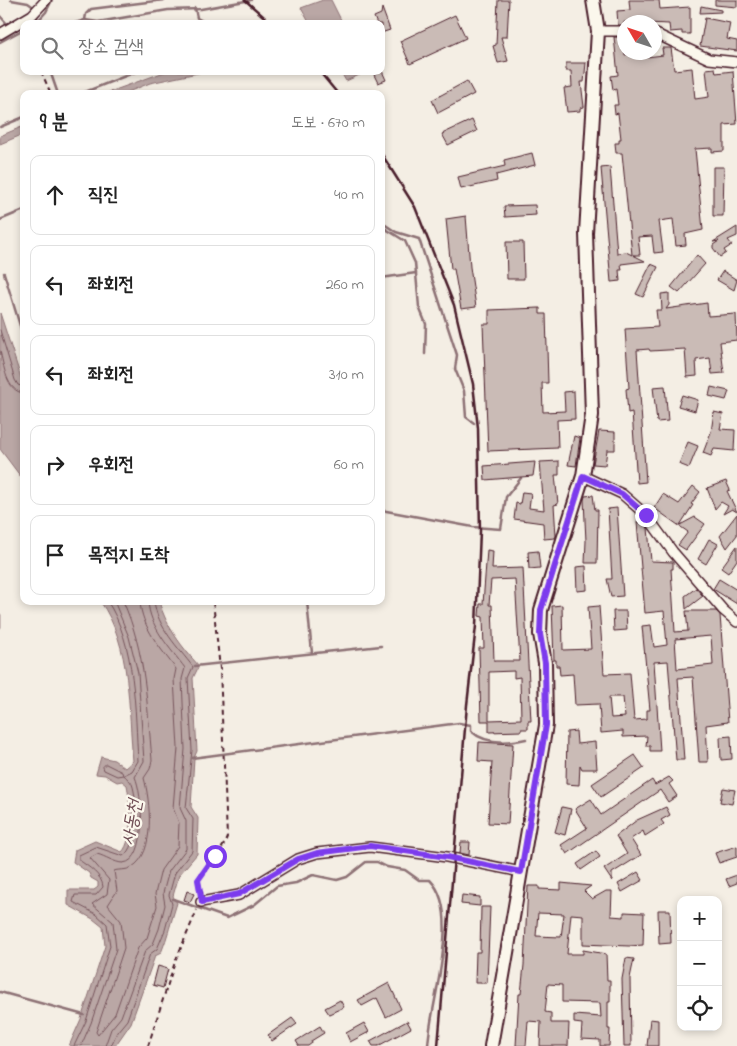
<!DOCTYPE html>
<html lang="ko">
<meta charset="utf-8">
<style>
body{margin:0;font-family:"Indie Flower","Poor Story",sans-serif;background:#f2f2f2;color:#222}
.controls{position:absolute;right:15px;bottom:15px;display:grid;overflow:hidden;border-radius:10px;box-shadow:0 2px 8px #0003}
.controls button{width:45px;height:45px;display:grid;place-items:center;padding:0;border:0;border-bottom:1px solid #e0e0e0;background:#fff;color:#222;font:25px sans-serif}
.compass{position:absolute;left:617px;top:15px;width:45px;height:45px;border-radius:50%;background:#fff;box-shadow:0 2px 8px #0003;rotate:309deg}
.stop{position:absolute;width:15px;height:15px;margin:-11px;border:4px solid #7c3aed;border-radius:50%;background:#fff}
.stop.end{background:#7c3aed;border-color:#fff;box-shadow:0 1px 5px #0008}
.list{margin:0;padding:0;list-style:none}
h2{display:flex;justify-content:space-between;align-items:center;height:65px;margin:0;padding:0 20px;font-size:21px}
h2 small{font-size:16px;font-weight:400;color:#767676}
.list li{display:grid;grid-template-columns:32px 1fr auto;gap:15px;align-items:center;box-sizing:border-box;height:80px;margin:0 10px 10px;padding:0 10px;border:1px solid #e0e0e0;border-radius:10px}
.list b{display:block;font-size:19px;white-space:nowrap}
.list em{font-size:16px;font-style:normal;color:#767676}
.icon{flex:none;width:28px;height:28px;fill:none;stroke:currentColor;stroke-width:2;stroke-linecap:round;stroke-linejoin:round}
.map{position:relative;flex:none;width:737px;height:1046px;overflow:hidden}
.search{position:absolute;background:#fff;box-shadow:0 2px 8px #0003;left:20px;top:20px;width:365px;height:55px;display:flex;align-items:center;gap:12px;box-sizing:border-box;padding:0 18px;border-radius:10px;color:#767676;font-size:19px}
.panel{position:absolute;background:#fff;box-shadow:0 2px 8px #0003;left:20px;top:90px;width:365px;height:515px;border-radius:10px}
.map>svg:first-child{display:block}
.water{fill:#baa7a5;stroke:#8d7174}
.lines{fill:none;stroke-linecap:round;stroke-linejoin:round}
.shore{stroke:#77555c;stroke-width:1}
.stream{stroke:#8d7174;stroke-width:2.5}
.building{fill:#cabbb6;stroke:#4a1f2b;fill-rule:evenodd}
.minor-casing{stroke:#4a1f2b;stroke-width:12}
.secondary-casing{stroke:#4a1f2b;stroke-width:16}
.path{stroke:#4a1f2b;stroke-width:2;stroke-dasharray:5 4;stroke-linecap:butt}
.minor{stroke:#fbf7ec;stroke-width:9}
.secondary{stroke:#fbf7ec;stroke-width:12}
.rail{stroke:#4a1f2b;stroke-width:2.5}
.route{stroke:#7c3aed;stroke-width:6}
.labels{text-anchor:middle;stroke-width:4.5;stroke-linejoin:round;paint-order:stroke}
.water-label{font-size:19px;font-style:italic;fill:#714f56;stroke:#fbf7ec}
</style>
<div class="map">
<svg width="737" height="1046" viewBox="0 0 737 1046">
<rect width="100%" height="100%" fill="#f4eee4"/>
<filter id="ink" filterUnits="userSpaceOnUse"><feTurbulence type="fractalNoise" baseFrequency=".02" numOctaves="2"/><feDisplacementMap in="SourceGraphic" scale="10" xChannelSelector="R" yChannelSelector="G"/><feConvolveMatrix kernelMatrix="1 2 1 2 8 2 1 2 1" color-interpolation-filters="sRGB"/></filter>
<g filter="url(#ink)">
<g class="water">
<polygon points="323,0 331,0 343,24 310,24 301,8"/>
<polygon points="167,71 207,71 150,83 123,94 104,94"/>
<polygon points="340,71 366,71 366,72 346,81"/>
<polygon points="24,126 24,134 0,144 0,136"/>
<polygon points="0,313 24,387 24,481 0,449"/>
<path d="M 100,601 L 159,601 C 166,627 182,647 199,666 L 193,678 L 197,751 L 194,758 L 191,807 L 198,818 L 197,854 L 179,875 L 173,896 L 177,903 C 171,921 168,936 161,953 L 155,956 L 131,1023 L 115,1046 L 69,1046 L 81,1019 L 105,946 L 103,927 L 93,919 L 68,905 L 68,890 L 94,890 L 98,887 L 98,882 L 91,878 L 89,873 L 73,862 L 75,850 L 95,841 L 122,852 C 134,840 130,801 127,785 L 122,781 L 117,782 L 105,775 L 96,774 L 101,757 L 114,760 L 125,768 L 133,761 C 128,709 132,646 100,601 Z"/>
</g>
<g class="lines">
<g class="shore">
<polyline points="0,330 15,380 18,385 24,387"/>
<path d="M 0,351 C 4,365 6,392 24,393"/>
<path d="M 123,601 C 146,653 147,704 152,760 L 150,769 L 144,778 C 150,800 156,853 132,867 C 126,871 119,869 114,871 L 117,891 L 108,905 L 121,921 L 124,948 L 96,1032 L 98,1035 L 115,1014 L 138,948 L 147,938 L 157,906 L 155,894 L 161,870 L 178,846 L 179,823 L 173,808 L 178,748 L 174,679 L 176,669 C 162,650 141,627 140,601"/>
<polygon points="106,764 122,772 123,775 117,776 104,770 103,767"/>
<path d="M 74,1046 L 86,1021 L 110,946 L 107,924 L 96,914 L 73,902 L 75,895 L 96,895 L 103,887 C 102,875 89,867 79,860 L 79,855 L 96,847 L 123,856 C 138,847 138,799 132,784 C 130,780 126,778 124,775 L 132,771 L 138,761 C 135,712 136,643 107,601"/>
<path d="M 81,1046 L 91,1023 L 116,949 L 113,922 L 92,904 L 107,894 L 109,880 L 90,858 L 97,854 C 105,856 115,863 123,863 C 149,861 142,792 135,777 L 144,761 L 138,673 L 129,637 L 114,601"/>
<path d="M 105,1046 L 111,1029 L 121,1017 L 145,951 L 153,944 L 159,929 L 165,905 L 163,893 L 169,871 L 186,849 L 186,821 L 180,808 L 185,749 L 182,679 L 185,668 C 171,649 149,627 148,601"/>
<path d="M 111,1046 L 117,1032 L 127,1020 L 150,954 L 157,949 L 165,930 L 172,904 L 169,895 L 175,873 L 192,851 L 193,819 L 186,808 L 192,750 L 188,678 L 193,667 C 178,647 157,627 154,601"/>
</g>
<g class="stream">
<polyline points="11,0 28,3 35,8"/>
<polyline points="195,8 197,18 208,24"/>
<polyline points="36,13 38,21"/>
<polyline points="0,16 9,26"/>
<polyline points="85,20 98,22 168,10 201,9 251,0"/>
<polyline points="35,24 46,12 52,0"/>
<polyline points="72,24 85,20 86,14 91,9 164,0"/>
<polyline points="0,42 24,29"/>
<polyline points="50,71 58,94"/>
<polyline points="80,94 138,71"/>
<polyline points="0,127 24,117"/>
<polyline points="0,220 24,210"/>
<polyline points="381,222 396,232 419,239 457,355 455,369 464,391 466,417 474,423"/>
<polyline points="381,226 405,241 415,263 419,307 426,324 425,354"/>
<polyline points="4,273 24,339"/>
<polyline points="381,278 416,273"/>
<polyline points="381,510 473,527 501,529 506,497 521,478"/>
<polyline points="307,601 312,653"/>
<polyline points="0,615 0,627"/>
<polyline points="195,666 381,646"/>
<path d="M 192,758 L 459,723 L 471,725 L 471,731 C 486,745 508,743 526,739"/>
<path d="M 173,899 L 227,918 L 254,905 L 277,886 L 296,883 L 313,875 L 337,880 L 347,877 L 366,862 L 377,862 L 387,867 L 405,870 L 419,880 L 430,880 C 463,913 430,1002 428,1046"/>
<polyline points="0,992 84,1015"/>
</g>
</g>
<g class="building">
<polygon points="498,0 509,0 507,37 501,37 508,61 498,63 493,46 496,45"/>
<polygon points="629,0 659,0 660,9 690,7 690,34 682,34 682,31 670,32 669,24 624,22 624,25 618,25 617,11 630,10"/>
<polygon points="715,0 737,0 737,7 715,5"/>
<polygon points="701,6 721,10 721,12 700,13"/>
<polygon points="382,8 390,30 381,33 381,24 377,24 374,17 381,14"/>
<polygon points="455,15 466,38 410,64 400,41"/>
<polygon points="705,18 730,23 727,39 737,41 737,51 700,46"/>
<polygon points="614,37 624,37 625,55 638,52 647,52 647,57 663,55 662,48 671,48 674,70 692,68 695,99 709,97 706,69 715,68 716,73 733,71 737,124 724,125 724,151 712,152 712,148 695,149 703,230 685,234 686,245 676,246 673,219 659,221 663,252 654,253 652,236 638,237 640,255 633,255 645,261 621,264 622,270 619,270 620,281 611,282 601,168 610,167 617,253 626,252 632,255 622,153 616,153 615,143 619,143 619,139 621,139 618,113 615,114 614,105 618,105 616,89 613,90 611,76 618,75"/>
<polygon points="566,63 586,63 584,82 581,82 584,107 580,108 580,111 567,112 564,88 572,87 571,71 566,71"/>
<polygon points="382,71 386,80 378,83 374,75"/>
<polygon points="467,81 474,94 438,113 432,100"/>
<polygon points="472,120 477,131 448,145 442,134"/>
<polygon points="532,153 535,165 496,175 497,181 461,189 458,177 505,166 504,160"/>
<polygon points="713,167 724,167 723,216 713,216"/>
<polygon points="535,205 536,215 505,217 504,206"/>
<polygon points="466,216 470,267 476,307 461,309 454,269 451,269 446,219"/>
<polygon points="737,227 737,236 728,240 732,245 724,250 726,253 720,257 713,248 713,245 719,241 713,242"/>
<polygon points="506,242 523,242 524,279 507,279"/>
<polygon points="697,255 705,264 679,293 671,287"/>
<polygon points="651,264 658,267 643,297 636,294"/>
<polygon points="723,271 737,280 734,290 717,280"/>
<polygon points="669,293 669,305 666,309 707,303 708,316 736,314 737,340 720,342 724,373 712,374 710,358 696,360 697,376 687,377 685,349 650,351 649,349 637,350 646,482 637,483 632,412 628,413 626,389 629,388 625,329 658,327 656,310 662,310 661,294"/>
<polygon points="540,308 540,314 546,314 548,383 542,383 543,412 565,411 564,392 574,391 575,419 557,420 558,448 488,451 483,324 489,324 489,310"/>
<polygon points="665,386 668,421 657,422 653,387"/>
<polygon points="711,387 729,391 726,400 709,396"/>
<polygon points="682,395 698,400 695,411 678,406"/>
<polygon points="714,412 723,414 720,429 735,430 734,451 714,449 711,456 703,453 711,432"/>
<polygon points="599,431 615,432 615,450 607,450 605,465 593,464"/>
<polygon points="574,436 580,438 576,466 568,465"/>
<polygon points="688,442 698,446 689,468 679,464"/>
<polygon points="559,461 559,475 555,475 558,504 554,505 556,536 555,538 544,539 543,523 514,519 516,503 520,504 522,492 531,493 529,508 544,510 540,462"/>
<polygon points="535,462 533,476 485,480 484,466"/>
<polygon points="726,481 730,490 727,491 737,512 732,509 723,514 728,506 721,502 715,509 707,488"/>
<polygon points="693,486 700,492 691,504 693,505 680,525 695,517 705,524 686,550 678,545 688,532 654,508 663,494 679,504"/>
<polygon points="593,495 595,510 598,510 597,563 585,563 586,541 584,500 585,496"/>
<polygon points="617,508 623,596 611,597 607,579 612,579 608,509"/>
<polygon points="737,514 737,535 727,548 720,536"/>
<path d="M 637,522 L 643,522 L 648,528 L 651,561 L 673,562 L 673,569 L 671,569 L 675,632 L 688,631 L 686,611 L 716,611 L 720,615 L 728,722 L 706,725 L 708,762 L 699,762 L 693,677 L 678,678 L 684,760 L 676,760 L 668,661 L 654,662 L 660,751 L 650,751 L 650,746 L 646,746 L 647,736 L 623,737 L 623,731 L 601,733 L 599,704 L 575,705 L 573,674 L 560,675 L 559,666 L 556,666 L 556,660 L 554,660 L 552,606 L 562,605 L 563,650 L 591,649 L 588,607 L 599,606 L 604,674 L 630,673 L 634,720 L 647,719 L 647,710 L 650,710 L 642,626 L 651,625 L 654,647 L 667,645 L 664,611 L 645,613 ZM 711,636 L 713,665 L 677,669 L 675,639 ZM 609,697 L 623,697 L 625,717 L 611,718 Z"/>
<polygon points="709,539 718,544 706,564 698,559"/>
<polygon points="737,546 737,560 728,573 721,568"/>
<path d="M 487,550 L 493,551 L 492,569 L 523,568 L 531,721 L 528,721 L 528,729 L 521,729 L 521,731 L 489,732 L 489,721 L 481,721 L 479,648 L 484,648 L 483,617 L 479,616 L 480,604 L 483,604 ZM 515,579 L 520,661 L 494,661 L 492,605 L 489,605 L 491,580 ZM 514,671 L 514,678 L 520,677 L 521,719 L 489,720 L 489,672 Z"/>
<polygon points="538,551 540,568 529,569 528,552"/>
<polygon points="586,566 587,590 577,591 576,567"/>
<polygon points="719,579 737,590 737,604 713,589"/>
<polygon points="696,588 703,596 686,609 685,596"/>
<polygon points="613,611 626,611 627,630 614,631"/>
<polygon points="576,731 577,744 595,742 597,769 582,769 580,765 579,785 566,784 567,732"/>
<polygon points="731,736 732,759 721,760 720,737"/>
<polygon points="479,742 513,744 508,824 488,823 492,762 478,761"/>
<polygon points="635,755 644,768 601,797 592,784"/>
<polygon points="669,777 673,781 669,784 677,796 668,802 660,790 567,854 561,845 587,828 575,809 591,799 601,815 652,780 655,785"/>
<polygon points="723,788 735,790 732,804 720,802"/>
<polygon points="562,807 571,809 565,835 555,832"/>
<polygon points="666,807 670,815 661,820 664,824 645,836 643,831 631,839 641,855 612,873 612,881 604,869 627,854 616,836 637,820"/>
<polygon points="461,842 470,842 469,855 460,853"/>
<polygon points="737,846 737,857 719,863 715,853"/>
<polygon points="596,851 600,857 581,870 577,864"/>
<polygon points="638,872 643,880 622,892 618,884"/>
<polygon points="737,875 737,883 729,886 726,879"/>
<path d="M 561,883 L 591,886 L 584,891 L 592,899 L 606,891 L 612,891 L 611,916 L 624,917 L 624,912 L 644,913 L 643,945 L 629,946 L 583,944 L 583,915 L 571,914 L 567,954 L 583,954 L 583,950 L 606,954 L 607,980 L 610,980 L 610,1002 L 608,1002 L 608,1029 L 610,1029 L 609,1046 L 600,1046 L 600,1040 L 581,1039 L 582,1024 L 574,1023 L 574,1015 L 601,1017 L 600,1003 L 562,1002 L 562,985 L 548,984 L 545,1012 L 551,1013 L 551,1023 L 569,1023 L 568,1046 L 540,1046 L 541,1022 L 528,1021 L 526,1046 L 516,1046 L 519,994 L 521,994 L 524,965 L 528,886 L 539,886 L 539,889 L 561,890 ZM 538,913 L 564,914 L 561,937 L 536,936 Z"/>
<polygon points="187,891 194,894 190,902 184,900"/>
<polygon points="462,895 480,897 480,906 461,904"/>
<polygon points="481,907 490,907 487,983 475,983 476,952 480,952"/>
<polygon points="658,910 670,910 671,943 659,944"/>
<polygon points="626,958 634,959 630,978 631,1046 624,1046 622,979"/>
<polygon points="158,966 168,969 163,988 153,985"/>
<polygon points="389,983 401,1009 386,1017 377,998 362,1006 358,1000"/>
<polygon points="340,1000 344,1007 329,1014 325,1008"/>
<polygon points="292,1018 297,1024 272,1041 268,1035"/>
<polygon points="650,1019 658,1020 658,1046 647,1046"/>
<polygon points="407,1021 411,1028 378,1046 373,1046 370,1041"/>
<polygon points="364,1023 369,1032 350,1042 346,1033"/>
<polygon points="320,1026 324,1033 311,1041 312,1043 308,1046 299,1046 296,1041"/>
</g>
<g class="lines">
<defs>
<g id="minor">
<polyline points="598,31 624,31"/>
<polyline points="654,33 709,59 737,62"/>
<polyline points="0,34 32,15 46,0"/>
<polyline points="583,476 622,494 646,515 673,552 723,610 737,622"/>
<polyline points="201,902 239,895 298,859 317,853 370,847 447,857 521,872"/>
</g>
<polyline id="secondary" points="491,1046 546,725 545,663 540,634 541,610 583,476 592,415 586,233 598,31 593,0"/>
</defs>
<use href="#minor" class="minor-casing"/>
<use href="#secondary" class="secondary-casing"/>
<g class="path">
<polyline points="41,71 51,94"/>
<path d="M 202,894 L 198,880 C 207,864 222,853 227,837 L 220,669 L 213,601"/>
<polyline points="148,1046 175,962 197,910"/>
</g>
<use href="#minor" class="minor"/>
<use href="#secondary" class="secondary"/>
<g class="rail">
<polyline points="245,0 272,24"/>
<polyline points="319,71 338,94"/>
<polyline points="381,153 415,207 454,305 473,384 478,428 480,531 476,626 467,705 438,1046"/>
</g>
</g>
</g>
<g class="lines" filter="url(#ink)">
<polyline class="route" points="215,856 198,880 202,902 239,894 298,859 317,853 370,846 447,857 521,872 546,725 545,663 540,634 541,610 583,476 622,494 646,515"/>
</g>
<g class="labels">
<g class="water-label">
<text transform="translate(130 822) rotate(-80)" y="7">사동천</text>
</g>
</g>
</svg>
<div class="controls">
<button>+</button>
<button>−</button>
<button><svg class="icon" aria-label="locate" viewBox="0 0 24 24"><circle cx="12" cy="12" r="6"/><path d="M12 2v4M12 18v4M2 12h4M18 12h4"/></svg></button>
</div>
<svg class="compass" viewBox="-18 -18 36 36"><path d="M0-13l5 13h-10z" fill="#e53935"/><path d="M0 13l5-13h-10z" fill="#767676"/></svg>
<div class="stop" style="left:215px;top:856px"></div>
<div class="stop end" style="left:646px;top:515px"></div>
<div class="search"><svg class="icon" aria-label="search" viewBox="0 0 24 24"><circle cx="10" cy="10" r="6"/><path d="M15 15l6 6"/></svg>장소 검색</div>
<section class="panel">
<h2>9 분<small>도보 · 670 m</small></h2>
<ul class="list">
<li><svg class="icon" aria-label="ahead" viewBox="0 0 24 24"><path d="M12 20V5M6 11l6-6 6 6"/></svg><div><b>직진</b></div><em>40 m</em></li>
<li><svg class="icon" aria-label="left" viewBox="0 0 24 24"><path d="M17 20v-9H6M10 6l-5 5 5 5"/></svg><div><b>좌회전</b></div><em>260 m</em></li>
<li><svg class="icon" aria-label="left" viewBox="0 0 24 24"><path d="M17 20v-9H6M10 6l-5 5 5 5"/></svg><div><b>좌회전</b></div><em>310 m</em></li>
<li><svg class="icon" aria-label="right" viewBox="0 0 24 24"><path d="M7 20v-9h11M14 6l5 5-5 5"/></svg><div><b>우회전</b></div><em>60 m</em></li>
<li><svg class="icon" aria-label="arrive" viewBox="0 0 24 24"><path d="M6 21V4h12l-3 4 3 4H6"/></svg><div><b>목적지 도착</b></div></li>
</ul>
</section>
</div>
